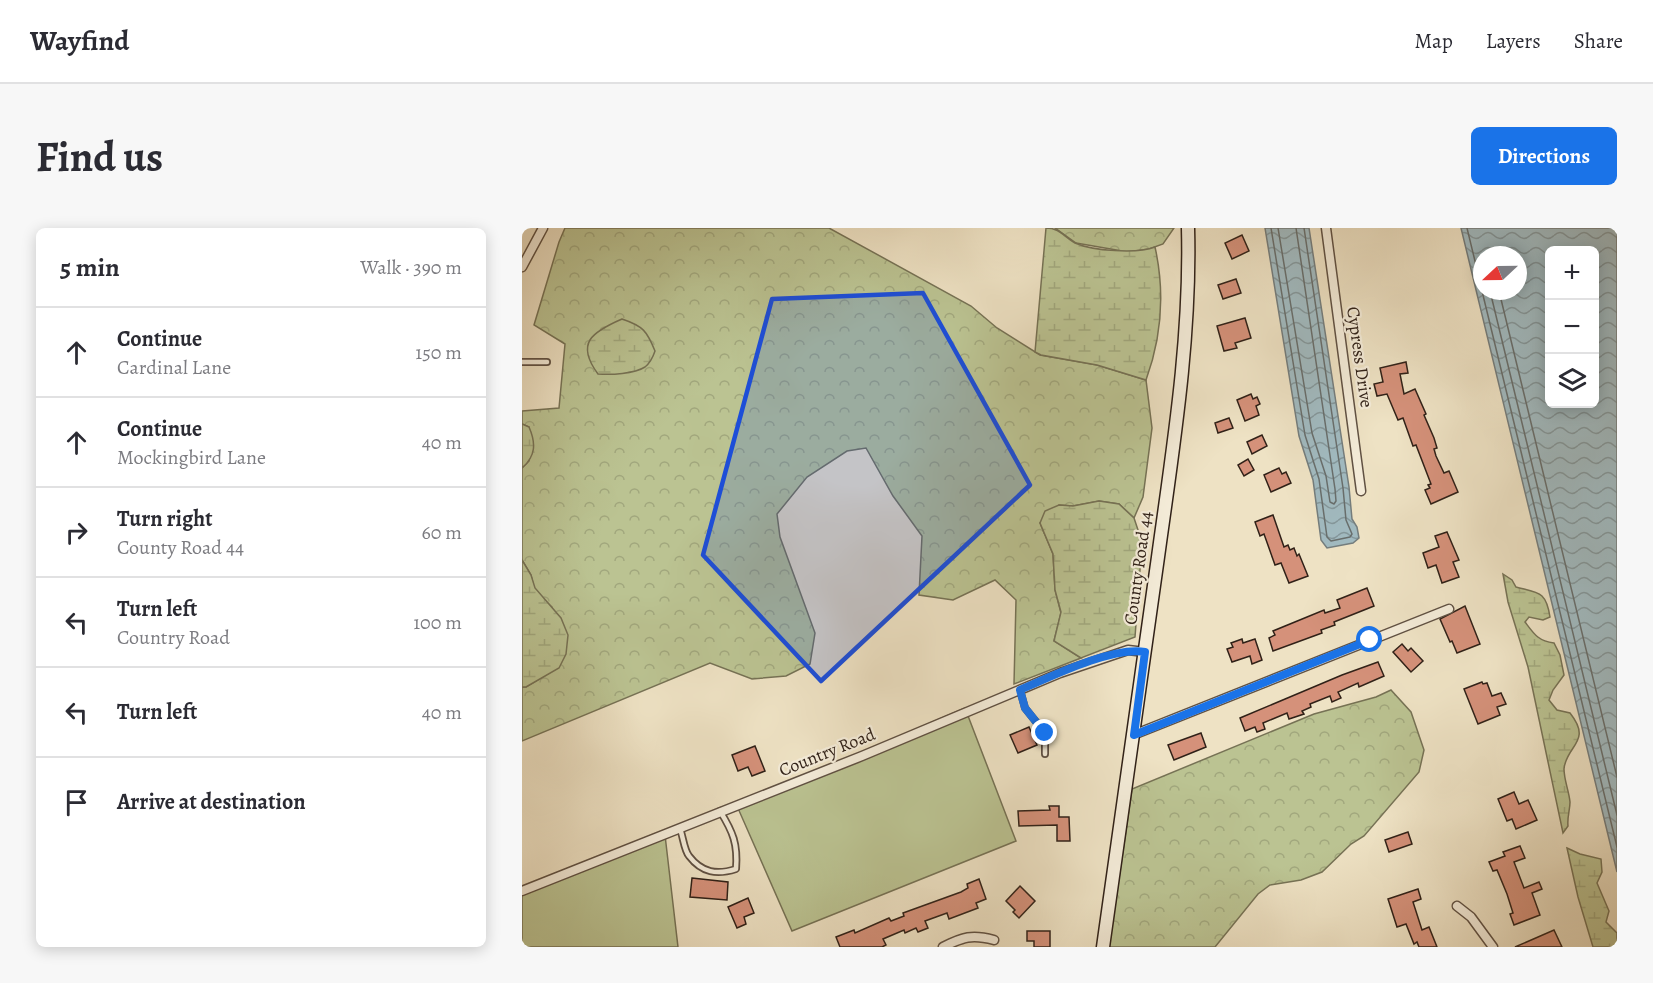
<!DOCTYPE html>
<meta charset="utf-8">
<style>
body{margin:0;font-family:Alegreya,serif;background:#f7f7f7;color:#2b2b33}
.controls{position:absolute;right:18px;top:18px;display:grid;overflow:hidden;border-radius:9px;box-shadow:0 3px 15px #0003}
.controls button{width:54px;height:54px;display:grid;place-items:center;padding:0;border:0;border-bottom:2px solid #e1e1e2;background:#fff;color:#2b2b33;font:30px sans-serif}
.compass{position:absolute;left:951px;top:18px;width:54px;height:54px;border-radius:50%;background:#fff;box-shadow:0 3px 15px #0003;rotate:248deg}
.stop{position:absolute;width:18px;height:18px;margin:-14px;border:4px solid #1a73e8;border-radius:50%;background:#fff}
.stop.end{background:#1a73e8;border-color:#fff;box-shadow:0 2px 6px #0008}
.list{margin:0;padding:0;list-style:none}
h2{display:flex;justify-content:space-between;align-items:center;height:78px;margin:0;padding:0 24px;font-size:26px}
h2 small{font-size:20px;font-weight:400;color:#7c7c81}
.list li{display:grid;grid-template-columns:39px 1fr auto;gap:18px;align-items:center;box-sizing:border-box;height:90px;padding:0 24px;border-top:2px solid #e1e1e2}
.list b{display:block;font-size:22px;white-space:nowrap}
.list p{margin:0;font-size:20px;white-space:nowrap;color:#7c7c81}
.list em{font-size:20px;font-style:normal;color:#7c7c81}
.icon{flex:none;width:33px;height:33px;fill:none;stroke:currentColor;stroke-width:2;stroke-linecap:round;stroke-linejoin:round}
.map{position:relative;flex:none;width:1095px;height:719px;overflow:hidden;border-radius:9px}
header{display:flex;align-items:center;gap:36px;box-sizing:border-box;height:84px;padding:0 30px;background:#fff;border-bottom:2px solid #e1e1e2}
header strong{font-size:28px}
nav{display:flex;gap:33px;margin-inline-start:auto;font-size:21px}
.intro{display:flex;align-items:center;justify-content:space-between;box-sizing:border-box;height:144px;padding:0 36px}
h1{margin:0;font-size:42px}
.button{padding:15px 27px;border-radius:9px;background:#1a73e8;color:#fff;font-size:21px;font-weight:700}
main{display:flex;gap:36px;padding:0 36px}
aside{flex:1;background:#fff;border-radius:9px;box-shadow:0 3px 15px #0003}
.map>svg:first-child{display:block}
.green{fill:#bbc392;stroke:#767255;stroke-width:1.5}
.forest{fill:url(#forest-crowns);stroke:#767255;stroke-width:1.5}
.wetland{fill:url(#wetland-marsh);stroke:#767255;stroke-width:1.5}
.water{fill:url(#water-waves);stroke:#747d7d;stroke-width:1.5;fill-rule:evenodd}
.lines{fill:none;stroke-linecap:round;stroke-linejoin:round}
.shore{stroke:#686e6c;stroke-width:1.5}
.building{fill:#d5917a;stroke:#302118;stroke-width:1.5}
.lane-casing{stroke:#605143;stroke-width:8}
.street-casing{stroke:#605143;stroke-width:11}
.secondary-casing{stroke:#302118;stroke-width:15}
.lane{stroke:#f4ecd9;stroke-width:4.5}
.street{stroke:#f4ecd9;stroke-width:8}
.secondary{stroke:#f4ecd9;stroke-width:12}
.route{stroke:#1a73e8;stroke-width:8}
.marked{fill:#1d4ed8;fill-opacity:0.2;stroke:#1d4ed8;stroke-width:4.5;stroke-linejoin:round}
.labels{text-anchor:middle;stroke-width:4.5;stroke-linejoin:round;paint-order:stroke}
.street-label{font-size:18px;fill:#302118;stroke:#f4ecd9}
</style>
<header>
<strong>Wayfind</strong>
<nav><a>Map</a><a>Layers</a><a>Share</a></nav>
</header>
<div class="intro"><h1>Find us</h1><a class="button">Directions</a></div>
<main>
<aside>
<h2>5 min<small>Walk · 390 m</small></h2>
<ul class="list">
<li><svg class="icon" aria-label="ahead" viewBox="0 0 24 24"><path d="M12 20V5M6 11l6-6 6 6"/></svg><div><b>Continue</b><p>Cardinal Lane</p></div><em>150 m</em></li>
<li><svg class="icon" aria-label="ahead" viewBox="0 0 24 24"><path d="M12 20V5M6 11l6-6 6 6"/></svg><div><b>Continue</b><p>Mockingbird Lane</p></div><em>40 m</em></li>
<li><svg class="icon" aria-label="right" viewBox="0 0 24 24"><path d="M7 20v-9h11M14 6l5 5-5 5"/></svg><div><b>Turn right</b><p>County Road 44</p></div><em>60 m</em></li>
<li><svg class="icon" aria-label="left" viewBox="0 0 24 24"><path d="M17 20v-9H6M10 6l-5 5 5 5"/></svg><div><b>Turn left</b><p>Country Road</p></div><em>100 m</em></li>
<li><svg class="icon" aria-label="left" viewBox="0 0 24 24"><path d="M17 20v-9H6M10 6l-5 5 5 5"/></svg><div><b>Turn left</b></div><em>40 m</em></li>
<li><svg class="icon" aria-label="arrive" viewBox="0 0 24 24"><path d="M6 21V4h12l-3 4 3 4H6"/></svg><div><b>Arrive at destination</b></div></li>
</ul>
</aside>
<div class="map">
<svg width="1095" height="719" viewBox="0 0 1095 719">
<defs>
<pattern id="forest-crowns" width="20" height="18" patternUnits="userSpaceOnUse" patternTransform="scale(1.5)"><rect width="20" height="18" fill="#bbc392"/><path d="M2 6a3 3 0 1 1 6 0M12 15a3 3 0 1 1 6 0" fill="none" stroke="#a1a77d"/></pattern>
<pattern id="wetland-marsh" width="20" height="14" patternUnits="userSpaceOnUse" patternTransform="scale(1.5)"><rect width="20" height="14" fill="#bbc392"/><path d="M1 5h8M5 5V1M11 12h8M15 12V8" fill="none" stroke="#a1a77d"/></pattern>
<pattern id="water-waves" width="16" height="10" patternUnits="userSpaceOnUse" patternTransform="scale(1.5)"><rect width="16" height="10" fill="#a1bac0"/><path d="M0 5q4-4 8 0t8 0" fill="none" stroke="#84979b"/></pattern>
</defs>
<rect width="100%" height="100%" fill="#eee2c4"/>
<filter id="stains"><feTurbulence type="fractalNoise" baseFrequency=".00333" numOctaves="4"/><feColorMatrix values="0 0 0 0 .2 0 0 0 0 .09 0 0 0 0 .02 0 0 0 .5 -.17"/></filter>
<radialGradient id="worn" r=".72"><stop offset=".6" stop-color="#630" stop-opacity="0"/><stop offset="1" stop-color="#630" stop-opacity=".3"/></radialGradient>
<g class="green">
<polygon points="443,480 494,613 270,703 215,578"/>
<polygon points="143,607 156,719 0,719 0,665"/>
</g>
<g class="forest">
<polygon points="43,0 307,0 449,78 475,100 518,127 575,137 624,152 630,200 621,269 612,290 597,276 577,273 551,278 537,277 518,295 531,326 533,362 539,385 532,413 559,430 492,456 494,372 473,352 431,372 397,367 400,308 371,268 344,220 325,223 285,249 255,286 258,309 293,405 288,436 264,448 230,451 188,435 0,513 0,459 4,459 37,439 30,379 18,368 12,360 9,347 0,332 0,240 7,233 7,199 0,196 0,183 37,180 43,116 12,97 37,14"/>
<polygon points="533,0 652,0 641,16 627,21 606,24 554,15"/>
<polygon points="869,462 889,484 902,522 897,544 842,608 829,616 800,644 779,652 748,657 736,666 693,719 587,719 610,561 792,486 854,469"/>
</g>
<g class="wetland">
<path d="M 524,0 C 538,0 542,9 553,15 C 571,23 615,26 633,19 C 643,64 640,108 624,152 L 575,137 L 519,127 L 513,124 Z"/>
<path d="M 100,91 C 121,98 125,103 133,123 C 131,129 128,135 123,139 C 112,146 89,147 76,146 C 53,115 70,104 100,91 Z"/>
<path d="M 0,196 L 7,199 C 14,215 14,228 0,240 Z"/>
<polygon points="577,273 597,276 612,290 620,314 613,409 559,430 532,413 539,384 533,362 531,326 518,295 523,283 537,277 551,278"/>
<polygon points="0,332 9,347 13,360 39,390 46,407 44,426 37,440 4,459 0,459"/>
<path d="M 981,346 L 990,352 L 994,359 C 1017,365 1024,363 1028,389 L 1021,392 L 1007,389 L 1003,394 C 1012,406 1016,413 1032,415 L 1038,427 L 1042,447 L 1031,462 L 1027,472 L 1035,482 L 1048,485 C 1071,514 1044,517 1042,541 C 1042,552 1047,563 1048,574 C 1048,582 1045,589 1046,598 L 1041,605 L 1006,439 L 986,374 Z"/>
<polygon points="1045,620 1058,626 1079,631 1080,644 1075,655 1087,683 1084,694 1095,705 1095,719 1071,719 1056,669"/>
</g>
<g class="water">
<polygon points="743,0 787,0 827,259 830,291 835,299 837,310 831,315 805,320 799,312 791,252 777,208"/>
<path d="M 939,0 L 1095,0 L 1095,644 ZM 1072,22 L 1072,176 L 1028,176 L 1028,22 ZM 960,27 L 996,27 L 996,63 L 960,63 Z"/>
</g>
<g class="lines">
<g class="shore">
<polyline points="749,0 783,207 797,251 805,309 809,313 828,309 830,306 824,292 821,260 782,0"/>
<polyline points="756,0 790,205 804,248 808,274 812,276 814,273 813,261 774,0"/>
<polyline points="945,0 960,62"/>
<polyline points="960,63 1095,619"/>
<polyline points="968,63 1095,587"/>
<polyline points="977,63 1095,549"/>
</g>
</g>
<g class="building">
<polygon points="720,7 727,23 710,31 703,15"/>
<polygon points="714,51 719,65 701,71 696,57"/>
<polygon points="723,90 729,110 713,115 715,120 702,123 695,98"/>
<polygon points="884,134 886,145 878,146 882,166 893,161 904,186 902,187 912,210 915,220 912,221 914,228 922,245 927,243 936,264 909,276 903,262 908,260 906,257 909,256 894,217 891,218 881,190 876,192 865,166 855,168 852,156 861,154 858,140"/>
<polygon points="729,166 731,171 735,169 738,176 734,178 737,187 723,193 715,172"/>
<polygon points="707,190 711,200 696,205 693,195"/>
<polygon points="740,207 745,218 730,226 725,214"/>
<polygon points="726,231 732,242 722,248 716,237"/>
<polygon points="757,240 760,246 764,244 769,255 749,264 742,247"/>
<polygon points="751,287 762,319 766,317 768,322 772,320 775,328 777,326 786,348 767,355 759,335 753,337 742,306 738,308 733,294"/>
<polygon points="925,304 937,332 931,334 937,349 920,355 914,337 906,340 901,325 917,319 913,308"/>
<polygon points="845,360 852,378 812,394 813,397 799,402 800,405 751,423 747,410 753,407 751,403 802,382 803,385 818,380 815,372"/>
<polygon points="943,378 958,416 935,425 930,413 928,414 918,391"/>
<polygon points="720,411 721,415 733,411 740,432 730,436 728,428 710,434 705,421 711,419 709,415"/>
<polygon points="880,416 886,423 889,420 901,433 889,444 871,424"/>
<polygon points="856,434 862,448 837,459 836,455 816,464 819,470 810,474 808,468 788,476 789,479 780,483 782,486 767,491 765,485 741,495 743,501 735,504 733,499 723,503 718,490 820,447"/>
<polygon points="960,454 961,456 965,455 970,468 979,465 984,476 975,479 978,487 956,496 942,461"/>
<polygon points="507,499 515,517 496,525 488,507"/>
<polygon points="679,505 684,519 652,532 646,517"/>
<polygon points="233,518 243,543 230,548 226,539 216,543 210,527"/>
<polygon points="992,564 997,576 1006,572 1015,592 994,601 990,591 985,593 976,571"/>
<polygon points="527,578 537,578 537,589 547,589 548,613 535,613 535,597 497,598 496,583 528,582"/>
<polygon points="886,604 890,616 867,624 863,612"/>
<polygon points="998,618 1003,630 992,634 1002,660 1017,654 1020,661 1010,665 1018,687 992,697 988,686 991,685 985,666 975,642 971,643 967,634 983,628 981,624"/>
<polygon points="170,650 206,654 205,672 168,669"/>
<polygon points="457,651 464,671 454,675 456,680 427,691 425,685 403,693 406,700 396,704 394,700 383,705 382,702 361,711 364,717 360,719 318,719 314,709 332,702 333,705 367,690 369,693 382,688 381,685 439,664 446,660 445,656"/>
<polygon points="498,658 513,673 497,690 491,684 493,682 484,673"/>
<polygon points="896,661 899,671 891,674 900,702 907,699 915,719 897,719 895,714 892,716 884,696 875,699 866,671"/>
<polygon points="226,670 232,685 222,689 224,696 215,700 206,679"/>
<polygon points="1032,702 1040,719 993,719"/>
<polygon points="505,703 528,703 528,719 512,719 512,713 505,713"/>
</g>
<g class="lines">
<defs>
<g id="lane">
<polyline points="0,134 25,134"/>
<polyline points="498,462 503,480 523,505 523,526"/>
<path d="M 158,601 C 161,608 162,622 167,628 C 180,645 195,647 214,641 C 216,616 211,604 198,583"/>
</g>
<g id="street">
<polyline points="804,0 839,263"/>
<polyline points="0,39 21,0"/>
<polyline points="611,507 927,381"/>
<polyline points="0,663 340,528 538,445 606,422 623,424"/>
<polyline points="935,678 949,689 971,719"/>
<path d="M 421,719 C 441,709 450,706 472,712"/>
</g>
<path id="secondary" d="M 581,719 C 600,589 618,459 636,329 C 651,220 669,110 666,0"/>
</defs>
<use href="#lane" class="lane-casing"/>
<use href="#street" class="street-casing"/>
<use href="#secondary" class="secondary-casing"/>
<use href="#lane" class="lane"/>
<use href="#street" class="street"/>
<use href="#secondary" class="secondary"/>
</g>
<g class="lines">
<path class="route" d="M 523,505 L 503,480 L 498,462 C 528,449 591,418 623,424 L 612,507 L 848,412"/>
</g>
<path class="marked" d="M 401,65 L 508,257 L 299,453 L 181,327 L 250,71 Z"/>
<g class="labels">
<g class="street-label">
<text transform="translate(838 129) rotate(82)" y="6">Cypress Drive</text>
<text transform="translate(616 340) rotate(-82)" y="6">County Road 44</text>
<text transform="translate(305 524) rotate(-22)" y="6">Country Road</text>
</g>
</g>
<rect width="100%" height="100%" filter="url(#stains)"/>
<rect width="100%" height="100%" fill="url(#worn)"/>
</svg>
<div class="controls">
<button>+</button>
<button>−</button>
<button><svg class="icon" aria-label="layers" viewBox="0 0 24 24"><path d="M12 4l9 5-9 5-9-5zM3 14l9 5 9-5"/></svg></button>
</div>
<svg class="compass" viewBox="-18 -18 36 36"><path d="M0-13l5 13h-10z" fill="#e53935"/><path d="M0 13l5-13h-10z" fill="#7c7c81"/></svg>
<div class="stop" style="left:848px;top:412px"></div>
<div class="stop end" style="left:523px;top:505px"></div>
</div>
</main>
